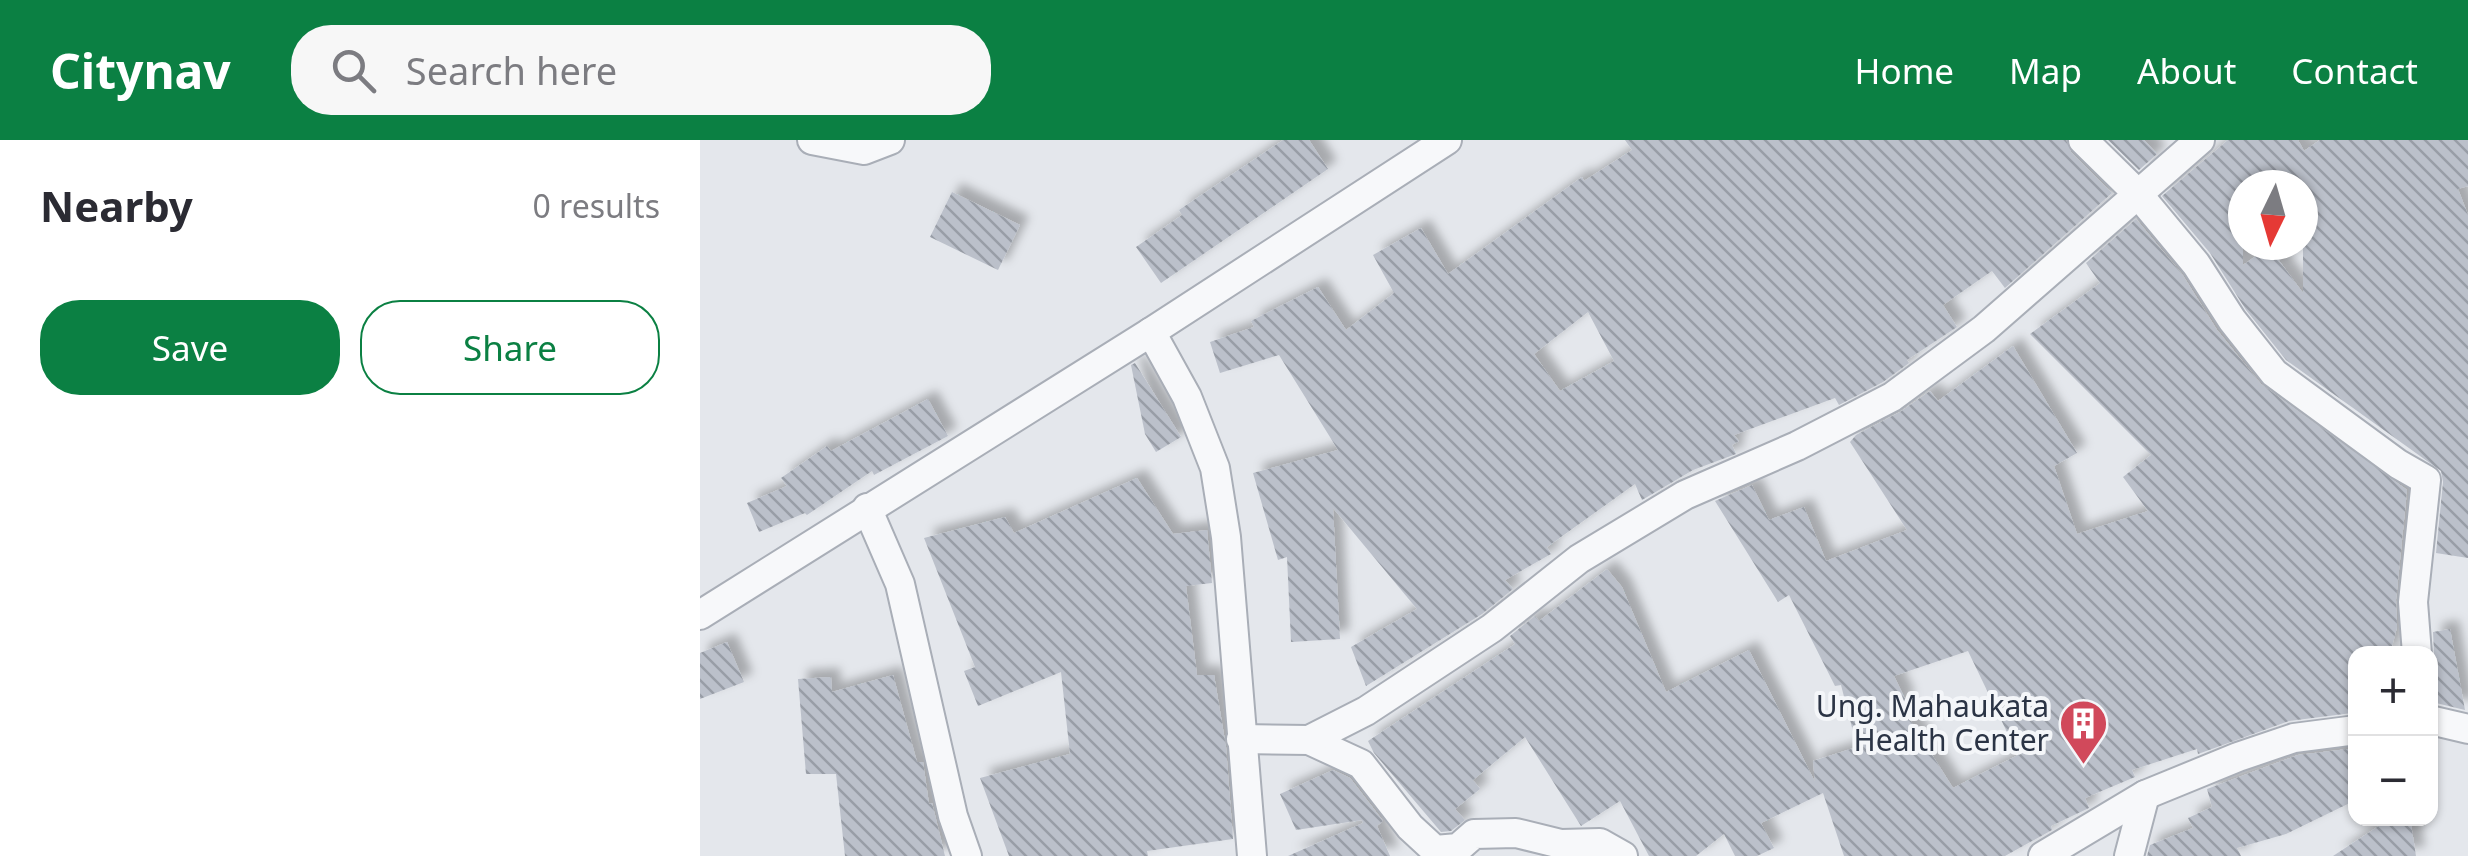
<!DOCTYPE html>
<meta charset="utf-8">
<style>
body{margin:0;font-family:"Noto Sans",sans-serif;background:#f7f7f7;color:#2b2b33}
.controls{position:absolute;right:30px;bottom:30px;display:grid;overflow:hidden;border-radius:20px;box-shadow:0 2px 8px #0004}
.controls button{width:90px;height:90px;display:grid;place-items:center;padding:0;border:0;border-bottom:2px solid #e1e1e2;background:#fff;color:#2b2b33;font:50px sans-serif}
.compass{position:absolute;left:1528px;top:30px;width:90px;height:90px;border-radius:50%;background:#fff;box-shadow:0 2px 8px #0004;rotate:185deg}
.list{margin:0;padding:0;list-style:none}
h2{display:flex;justify-content:space-between;align-items:center;height:130px;margin:0;padding:0 40px;font-size:42px}
h2 small{font-size:32px;font-weight:400;color:#7c7c81}
.actions{display:flex;gap:20px;padding:30px 40px}
.actions a{flex:1;padding:22px 0;border:2px solid #0b8043;border-radius:40px;text-align:center;font-size:35px;color:#0b8043}
.actions .main{background:#0b8043;color:#fff}
.icon{flex:none;width:55px;height:55px;fill:none;stroke:currentColor;stroke-width:2;stroke-linecap:round;stroke-linejoin:round}
.map{position:relative;flex:none;width:1768px;height:716px;overflow:hidden}
header{display:flex;align-items:center;gap:60px;box-sizing:border-box;height:140px;padding:0 50px;background:#0b8043;color:#fff}
header strong{font-size:48px}
nav{display:flex;gap:55px;margin-inline-start:auto;font-size:35px}
.search{width:700px;height:90px;background:#f7f7f7;display:flex;align-items:center;gap:25px;box-sizing:border-box;padding:0 35px;border-radius:40px;color:#7c7c81;font-size:38px}
main{display:flex}
aside{flex:1;background:#fff}
.map>svg:first-child{display:block}
.building{fill:url(#building-back-hatch);fill-rule:evenodd;filter:url(#shadow)}
.lines{fill:none;stroke-linecap:round;stroke-linejoin:round}
.minor-casing{stroke:#a9aeb7;stroke-width:32}
.minor{stroke:#f7f8fa;stroke-width:28}
.labels{text-anchor:middle;stroke-width:8;stroke-linejoin:round;paint-order:stroke}
.poi-label{font-size:30px;fill:#2b3445;stroke:#f4f6f9;text-anchor:end}
</style>
<header>
<strong>Citynav</strong>
<div class="search"><svg class="icon" aria-label="search" viewBox="0 0 24 24"><circle cx="10" cy="10" r="6"/><path d="M15 15l6 6"/></svg>Search here</div>
<nav><a>Home</a><a>Map</a><a>About</a><a>Contact</a></nav>
</header>
<main>
<aside>
<h2>Nearby<small>0 results</small></h2>
<ul class="list">
</ul>
<div class="actions"><a class="main">Save</a><a>Share</a></div>
</aside>
<div class="map">
<svg width="1768" height="716" viewBox="0 0 1768 716">
<defs>
<pattern id="building-back-hatch" width="6" height="6" patternUnits="userSpaceOnUse" patternTransform="scale(2.5)"><rect width="6" height="6" fill="#bbc0ca"/><path d="M-1 5l2 2M0 0l6 6M5-1l2 2" fill="none" stroke="#989da6"/></pattern>
<filter id="shadow"><feDropShadow dx="9" dy="-9" stdDeviation="5" flood-color="#0004"/></filter>
</defs>
<rect width="100%" height="100%" fill="#e4e7ec"/>
<g class="building">
<polygon points="583,0 609,0 628,29 461,143 436,107 482,75 479,70"/>
<path d="M 925,0 L 1366,0 L 1371,12 L 1412,53 L 1305,148 L 1292,131 L 1243,165 L 1257,187 L 1207,220 L 1209,223 L 1183,242 L 1139,265 L 1135,258 L 1034,295 L 1039,301 L 1032,305 L 1036,314 L 993,330 L 942,360 L 935,344 L 847,407 L 851,414 L 805,440 L 813,449 L 782,474 L 666,546 L 651,507 L 717,469 L 633,368 L 640,499 L 591,502 L 587,417 L 578,420 L 553,333 L 638,310 L 579,215 L 520,233 L 510,202 L 554,187 L 551,181 L 618,147 L 646,190 L 694,153 L 673,115 L 721,88 L 748,134 L 882,37 L 884,41 L 932,10 ZM 888,172 L 914,221 L 860,251 L 834,214 Z"/>
<polygon points="1408,0 1444,0 1457,14 1439,30"/>
<path d="M 1528,0 L 1598,0 L 1604,11 L 1620,0 L 1768,0 L 1768,46 L 1758,49 L 1768,75 L 1768,418 L 1736,413 L 1743,342 L 1741,331 L 1586,220 L 1546,170 L 1510,113 L 1462,56 ZM 1543,45 L 1603,45 L 1603,153 L 1569,107 L 1543,125 Z"/>
<polygon points="252,52 320,85 298,130 230,97"/>
<path d="M 1436,79 L 1482,134 L 1517,190 L 1561,244 L 1707,350 L 1696,460 L 1697,487 L 1690,514 L 1656,514 L 1652,573 L 1589,581 L 1498,614 L 1497,609 L 1432,630 L 1435,637 L 1385,658 L 1389,668 L 1351,686 L 1352,690 L 1305,716 L 1144,716 L 1123,653 L 1061,683 L 1074,708 L 1057,716 L 1035,716 L 1024,694 L 996,716 L 949,716 L 920,661 L 881,686 L 825,597 L 773,640 L 780,649 L 755,669 L 765,680 L 751,691 L 741,692 L 674,613 L 668,601 L 815,504 L 810,496 L 835,476 L 839,481 L 907,429 L 922,447 L 966,552 L 1049,510 L 1115,642 L 1113,621 L 1157,607 L 1141,545 L 1135,546 L 1089,455 L 1078,462 L 1015,361 L 1052,345 L 1069,380 L 1104,367 L 1126,421 L 1207,390 L 1150,302 L 1156,295 L 1200,272 L 1230,251 L 1238,261 L 1313,206 L 1377,313 L 1354,326 L 1377,394 L 1448,371 L 1423,337 L 1451,315 L 1330,194 L 1400,143 L 1386,123 ZM 1268,511 L 1318,615 L 1253,648 L 1200,564 L 1206,561 L 1194,536 Z"/>
<polygon points="435,223 481,297 456,312 445,294 431,225"/>
<polygon points="228,259 248,296 174,335 172,331 107,375 105,373 59,392 47,363 87,346 81,338 127,306 131,311"/>
<polygon points="437,338 473,394 507,390 512,443 486,446 497,535 514,535 526,607 533,699 447,711 448,716 309,716 280,638 370,614 361,532 278,566 264,531 275,527 224,398 305,377 314,393"/>
<polygon points="1750,489 1765,570 1736,563 1730,530 1734,514 1733,492"/>
<polygon points="27,502 44,542 0,559 0,513"/>
<polygon points="193,535 217,622 223,622 229,664 232,663 245,716 145,716 136,634 106,634 98,539 131,537 132,552"/>
<polygon points="1656,608 1656,660 1586,694 1537,708 1541,716 1447,716 1450,705 1493,688 1488,678 1512,667 1507,649 1598,615"/>
<polygon points="633,630 650,638 683,681 677,686 690,716 588,716 663,683 662,680 596,690 580,654"/>
<polygon points="1691,678 1710,678 1716,716 1633,716"/>
</g>
<g class="lines">
<defs>
<g id="minor">
<polyline points="112,0 164,10 190,0"/>
<polyline points="1383,0 1437,53 1496,124 1532,180 1574,233 1698,324 1726,340 1713,462 1717,514"/>
<polyline points="451,192 487,257 515,328 526,397 552,716"/>
<polyline points="167,368 200,444 253,676 267,716"/>
<polyline points="0,475 451,192 747,0"/>
<polyline points="1730,580 1768,589"/>
<polyline points="541,599 609,600 661,624 710,687 735,710 758,708 774,694 816,693 861,704 900,703 923,716"/>
<polyline points="609,600 666,571 792,488 879,419 985,355 1097,306 1192,257 1284,189 1500,0"/>
<polyline points="1343,716 1445,655 1538,617 1594,598 1656,590"/>
<polyline points="1429,716 1445,655"/>
</g>
</defs>
<use href="#minor" class="minor-casing"/>
<use href="#minor" class="minor"/>
</g>
<defs>
<symbol id="building-pin" viewBox="-11 -11 22 30"><path d="M0 17L-7.5 6A9.5 9.5 0 1 1 7.5 6Z" fill="#d1495b" stroke="#f4f6f9"/><path d="M-4-6H4V6H1V3H-1V6H-4ZM-2.5-4.3h1.7v1.8h-1.7ZM.8-4.3h1.7v1.8H.8ZM-2.5-1h1.7V.8h-1.7ZM.8-1h1.7V.8H.8Z" fill="#fff"/></symbol>
</defs>
<g fill-rule="evenodd">
<use href="#building-pin" x="1356" y="556" width="55" height="75"/>
</g>
<g class="labels">
<g class="poi-label">
<text x="1349" y="577">Ung. Mahaukata<tspan x="1349" dy="34">Health Center</tspan></text>
</g>
</g>
</svg>
<div class="controls">
<button>+</button>
<button>−</button>
</div>
<svg class="compass" viewBox="-18 -18 36 36"><path d="M0-13l5 13h-10z" fill="#e53935"/><path d="M0 13l5-13h-10z" fill="#7c7c81"/></svg>
</div>
</main>
